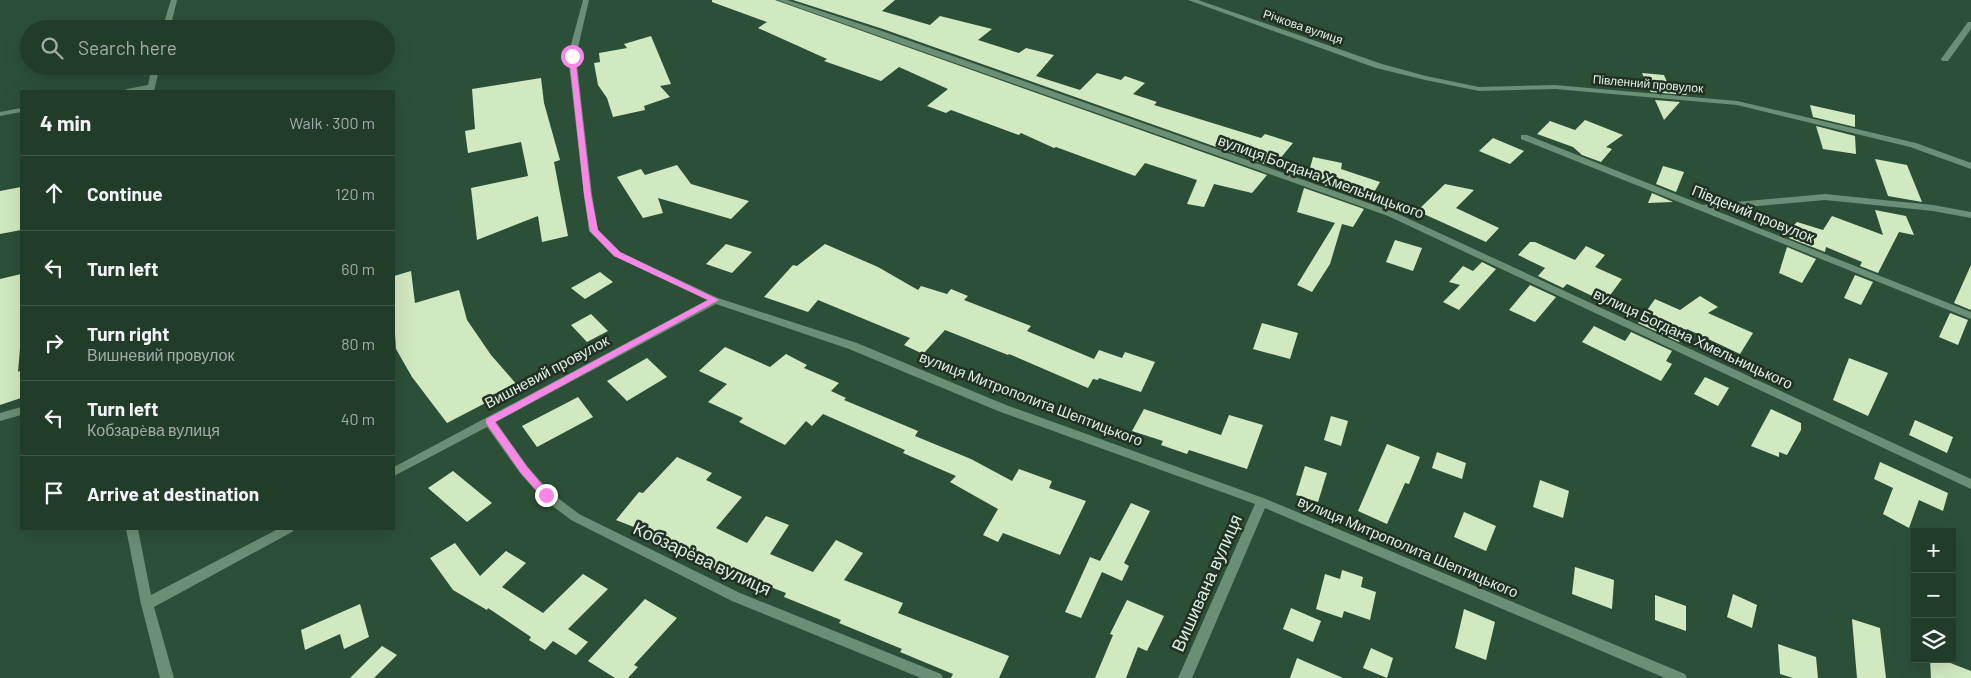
<!DOCTYPE html>
<meta charset="utf-8">
<style>
body{margin:0;font-family:Barlow,sans-serif;background:#2d4735;color:#f1f3f6}
.controls{position:absolute;right:15px;bottom:15px;display:grid;overflow:hidden;border-radius:0px;box-shadow:0 5px 20px #0002}
.controls button{width:45px;height:45px;display:grid;place-items:center;padding:0;border:0;border-bottom:1px solid #3e5646;background:#213c29;color:#f1f3f6;font:25px sans-serif}
.stop{position:absolute;width:15px;height:15px;margin:-11px;border:4px solid #f987e8;border-radius:50%;background:#fff}
.stop.end{background:#f987e8;border-color:#fff;box-shadow:0 1px 5px #0008}
.list{margin:0;padding:0;list-style:none}
h2{display:flex;justify-content:space-between;align-items:center;height:65px;margin:0;padding:0 20px;font-size:21px}
h2 small{font-size:16px;font-weight:400;color:#a2ada8}
.list li{display:grid;grid-template-columns:32px 1fr auto;gap:15px;align-items:center;box-sizing:border-box;height:75px;padding:0 20px;border-top:1px solid #3e5646}
.list b{display:block;font-size:19px;white-space:nowrap}
.list p{margin:0;font-size:16px;white-space:nowrap;color:#a2ada8}
.list em{font-size:16px;font-style:normal;color:#a2ada8}
.icon{flex:none;width:28px;height:28px;fill:none;stroke:currentColor;stroke-width:2;stroke-linecap:round;stroke-linejoin:round}
.map{position:relative;flex:none;width:1971px;height:678px;overflow:hidden}
.search{position:absolute;background:#213c29;box-shadow:0 5px 20px #0002;left:20px;top:20px;width:375px;height:55px;display:flex;align-items:center;gap:12px;box-sizing:border-box;padding:0 18px;border-radius:28px;color:#a2ada8;font-size:19px}
.panel{position:absolute;background:#213c29;box-shadow:0 5px 20px #0002;left:20px;top:90px;width:375px;height:440px;border-radius:0px}
.map>svg:first-child{display:block}
.building{fill:#d1e9c1}
.lines{fill:none;stroke-linecap:round;stroke-linejoin:round}
.minor{fill:#6a8f74;fill-rule:evenodd}
.route{fill:#f987e8}
.labels{text-anchor:middle;stroke-width:5;stroke-linejoin:round;paint-order:stroke}
.far-street-label{font-size:12px;fill:#dcf0e0;stroke:#223126}
.street-label{font-size:15px;fill:#dcf0e0;stroke:#223126}
.near-street-label{font-size:18px;fill:#dcf0e0;stroke:#223126}
</style>
<div class="map">
<svg width="1971" height="678" viewBox="0 0 1971 678">
<rect width="100%" height="100%" fill="#2c5037"/>
<g class="building">
<polygon points="712,0 775,0 1267,175 1252,193 1214,184 1204,207 1187,204 1197,180 1145,163 1135,176 1056,147 1054,148 1021,133 1019,135 951,110 946,113 927,106 948,89 899,67 881,81 824,61 827,59 758,28 767,22 712,2"/>
<polygon points="793,0 895,0 882,11 930,25 940,16 992,29 978,40 1019,53 1026,48 1054,55 1036,76 1080,90 1097,73 1121,80 1125,76 1145,83 1133,94 1157,102 1154,105 1261,138 1265,134 1293,143 1273,167 883,29"/>
<polygon points="651,36 671,84 660,86 670,97 644,106 645,110 613,117 607,98 598,85 594,63 600,62 599,53 627,48 624,44"/>
<polygon points="1642,73 1664,75 1667,82 1695,84 1686,95 1651,92"/>
<polygon points="541,78 544,103 560,160 554,162 568,236 542,242 538,216 477,240 471,188 528,176 521,142 468,153 465,131 475,129 472,89"/>
<polygon points="1655,100 1680,102 1664,120"/>
<polygon points="1810,105 1855,115 1855,127 1813,117"/>
<polygon points="1585,120 1623,135 1606,147 1612,149 1601,162 1582,155 1573,147 1537,134 1550,121 1575,130"/>
<polygon points="1816,126 1855,136 1856,154 1823,149"/>
<polygon points="1493,138 1524,151 1510,164 1479,151"/>
<polygon points="1313,157 1342,163 1341,169 1380,182 1369,201 1307,179"/>
<polygon points="1875,159 1907,165 1922,202 1888,196"/>
<polygon points="677,165 691,184 749,201 731,219 658,198 663,213 643,218 617,177 641,169 645,175"/>
<polygon points="1663,166 1684,172 1676,192 1656,184"/>
<polygon points="1445,184 1474,190 1456,208 1499,228 1486,242 1417,211"/>
<polygon points="21,187 21,230 0,234 0,191"/>
<polygon points="1304,188 1364,209 1353,227 1342,224 1330,264 1312,292 1297,285 1335,223 1297,212"/>
<polygon points="1652,193 1673,202 1648,203"/>
<polygon points="1875,210 1906,216 1914,235 1899,232 1878,273 1860,266 1862,262 1826,247 1825,252 1789,238 1792,227 1797,222 1823,230 1832,216 1883,235"/>
<polygon points="1395,240 1422,248 1413,271 1386,262"/>
<polygon points="1530,242 1535,242 1575,260 1586,246 1605,255 1595,267 1622,279 1605,302 1567,284 1563,288 1538,276 1545,268 1518,255"/>
<polygon points="726,244 752,252 732,273 706,264"/>
<polygon points="825,244 878,267 918,290 921,286 947,294 951,289 968,296 964,300 1031,326 1027,331 1094,359 1099,350 1122,358 1125,352 1155,362 1141,392 1099,378 1098,380 1093,379 1088,388 1009,354 1008,355 945,330 923,354 904,345 910,338 818,300 808,312 764,297 793,265 797,266"/>
<polygon points="1787,247 1816,259 1802,283 1779,273"/>
<polygon points="1482,262 1496,269 1459,310 1443,302 1460,285 1449,282 1463,266 1473,271"/>
<polygon points="1971,265 1971,310 1954,303"/>
<polygon points="411,271 415,303 459,290 467,320 491,355 518,386 447,423 412,377 396,349 394,318 394,276"/>
<polygon points="600,272 613,282 585,299 571,288"/>
<polygon points="21,274 21,337 18,372 21,370 21,398 0,405 0,279"/>
<polygon points="1855,275 1873,282 1861,305 1844,298"/>
<polygon points="1530,285 1556,297 1535,322 1509,310"/>
<polygon points="1700,296 1718,307 1708,313 1753,333 1740,354 1687,329 1679,342 1638,323 1655,299 1680,310"/>
<polygon points="1950,313 1968,320 1958,345 1939,337"/>
<polygon points="591,314 608,331 587,342 571,325"/>
<polygon points="1262,323 1298,333 1290,359 1253,349"/>
<polygon points="1594,326 1625,341 1631,332 1672,351 1666,361 1672,364 1661,381 1582,342"/>
<polygon points="725,347 770,367 786,354 807,365 804,368 839,383 831,391 846,398 844,400 918,431 915,436 971,459 1012,481 1019,469 1052,481 1049,488 1086,501 1060,555 1003,533 998,542 983,535 998,509 950,482 956,476 903,453 905,450 823,414 812,426 806,421 785,445 739,422 743,418 708,402 727,384 699,371"/>
<polygon points="647,358 667,377 627,401 607,381"/>
<polygon points="1849,358 1888,373 1868,416 1833,400"/>
<polygon points="1705,377 1729,388 1718,406 1694,394"/>
<polygon points="578,397 593,417 537,447 522,426"/>
<polygon points="1144,409 1221,435 1229,415 1263,425 1247,469 1189,450 1187,454 1161,445 1163,441 1132,431"/>
<polygon points="1771,409 1801,423 1801,430 1787,455 1779,452 1779,457 1751,446"/>
<polygon points="1331,416 1348,421 1341,446 1324,440"/>
<polygon points="1915,420 1953,437 1947,453 1909,435"/>
<polygon points="1387,444 1420,457 1409,484 1405,483 1387,524 1358,511"/>
<polygon points="1437,452 1466,463 1462,479 1432,468"/>
<polygon points="677,457 712,473 706,480 742,497 716,528 747,543 766,516 789,525 770,554 813,572 836,540 863,553 844,580 903,603 898,613 1009,656 999,678 951,678 953,674 900,652 902,649 839,623 841,620 784,597 786,593 718,567 716,569 669,546 672,542 616,520 639,492 643,493"/>
<polygon points="1880,462 1948,493 1943,511 1919,500 1909,528 1883,514 1893,488 1874,479"/>
<polygon points="1305,466 1327,473 1318,502 1296,495"/>
<polygon points="453,471 492,503 467,522 428,488"/>
<polygon points="1540,480 1569,491 1563,518 1533,507"/>
<polygon points="1131,503 1150,511 1124,563 1129,566 1122,581 1102,572 1081,618 1065,612 1090,557 1100,561"/>
<polygon points="1464,512 1496,526 1486,551 1454,537"/>
<polygon points="455,543 480,576 506,551 526,563 502,587 543,613 583,574 608,589 568,629 588,642 576,655 553,641 545,650 529,640 531,637 488,608 487,610 453,590 430,558"/>
<polygon points="1575,567 1614,580 1612,609 1572,594"/>
<polygon points="1342,570 1363,577 1361,587 1376,592 1370,620 1344,611 1342,618 1316,609 1325,574 1340,579"/>
<polygon points="1733,594 1757,605 1752,628 1727,617"/>
<polygon points="1655,595 1686,606 1686,631 1655,620"/>
<polygon points="645,599 677,618 634,665 638,667 628,678 615,678 588,661"/>
<polygon points="1127,600 1164,616 1147,651 1138,647 1126,678 1095,678 1113,635 1110,634"/>
<polygon points="360,604 369,637 344,649 340,634 305,650 301,630"/>
<polygon points="1291,608 1321,621 1313,642 1283,629"/>
<polygon points="1464,609 1495,622 1486,660 1455,648"/>
<polygon points="1852,619 1880,628 1886,678 1857,678"/>
<polygon points="1778,644 1816,657 1818,678 1793,678 1780,674"/>
<polygon points="382,646 397,655 374,678 350,678"/>
<polygon points="1371,648 1393,658 1387,678 1363,668"/>
<polygon points="1297,658 1343,678 1290,678"/>
<polygon points="1930,659 1940,659 1971,671 1971,678 1931,678"/>
</g>
<g class="lines">
<g class="minor">
<polygon points="171,0 177,0 170,29 162,29"/>
<polygon points="583,0 589,0 576,56 592,195 598,230 620,252 718,298 857,343 1006,405 1266,499 1685,674 1687,678 1665,678 1265,508 1192,678 1178,678 1255,504 998,411 849,349 716,304 496,422 528,467 550,492 579,514 740,593 941,674 943,678 921,678 732,601 571,520 542,498 520,473 487,427 394,476 394,467 707,300 614,256 589,231 584,195 568,56"/>
<polygon points="777,0 787,0 882,31 1394,212 1971,479 1971,489 1388,216"/>
<polygon points="1188,0 1198,0 1382,64 1426,76 1479,87 1555,85 1737,101 1916,143 1971,163 1971,169 1910,147 1737,105 1555,89 1479,91 1425,80 1376,68"/>
<polygon points="1968,22 1971,22 1971,29 1948,61 1942,61 1941,59"/>
<polygon points="152,66 160,66 154,91 123,91 127,89 148,85"/>
<polygon points="21,108 21,112 0,116 0,112"/>
<polygon points="1521,135 1527,135 1703,205 1825,194 1933,205 1971,212 1971,218 1933,211 1825,200 1714,210 1971,312 1971,319 1521,139"/>
<polygon points="21,407 21,415 0,421 0,413"/>
<polygon points="126,529 138,529 151,595 278,529 294,529 292,532 154,607 174,678 160,678 141,604"/>
</g>
</g>
<polygon class="route" points="572,54 575,56 591,195 598,230 620,252 719,300 495,422 527,467 549,493 551,495 546,499 543,498 521,473 486,423 486,419 708,300 614,256 590,231 584,195 569,56"/>
<g class="labels">
<g class="far-street-label">
<text transform="translate(1303 27) rotate(19)" y="4">Річкова вулиця</text>
<text transform="translate(1648 84) rotate(5)" y="4">Півленний провулок</text>
</g>
<g class="street-label">
<text transform="translate(1321 177) rotate(20)" y="5">вулиця Богдана Хмельницького</text>
<text transform="translate(1753 214) rotate(22)" y="5">Південий провулок</text>
<text transform="translate(1693 339) rotate(25)" y="5">вулиця Богдана Хмельницького</text>
<text transform="translate(547 372) rotate(-28)" y="5">Вишневий провулок</text>
<text transform="translate(1031 399) rotate(21)" y="5">вулиця Митрополита Шептицького</text>
<text transform="translate(1408 547) rotate(23)" y="5">вулиця Митрополита Шептицького</text>
</g>
<g class="near-street-label">
<text transform="translate(702 559) rotate(25)" y="6">Кобзарèва вулиця</text>
<text transform="translate(1207 583) rotate(-66)" y="6">Вишивана вулиця</text>
</g>
</g>
</svg>
<div class="controls">
<button>+</button>
<button>−</button>
<button><svg class="icon" aria-label="layers" viewBox="0 0 24 24"><path d="M12 4l9 5-9 5-9-5zM3 14l9 5 9-5"/></svg></button>
</div>
<div class="stop" style="left:572px;top:56px"></div>
<div class="stop end" style="left:546px;top:495px"></div>
<div class="search"><svg class="icon" aria-label="search" viewBox="0 0 24 24"><circle cx="10" cy="10" r="6"/><path d="M15 15l6 6"/></svg>Search here</div>
<section class="panel">
<h2>4 min<small>Walk · 300 m</small></h2>
<ul class="list">
<li><svg class="icon" aria-label="ahead" viewBox="0 0 24 24"><path d="M12 20V5M6 11l6-6 6 6"/></svg><div><b>Continue</b></div><em>120 m</em></li>
<li><svg class="icon" aria-label="left" viewBox="0 0 24 24"><path d="M17 20v-9H6M10 6l-5 5 5 5"/></svg><div><b>Turn left</b></div><em>60 m</em></li>
<li><svg class="icon" aria-label="right" viewBox="0 0 24 24"><path d="M7 20v-9h11M14 6l5 5-5 5"/></svg><div><b>Turn right</b><p>Вишневий провулок</p></div><em>80 m</em></li>
<li><svg class="icon" aria-label="left" viewBox="0 0 24 24"><path d="M17 20v-9H6M10 6l-5 5 5 5"/></svg><div><b>Turn left</b><p>Кобзарèва вулиця</p></div><em>40 m</em></li>
<li><svg class="icon" aria-label="arrive" viewBox="0 0 24 24"><path d="M6 21V4h12l-3 4 3 4H6"/></svg><div><b>Arrive at destination</b></div></li>
</ul>
</section>
</div>
